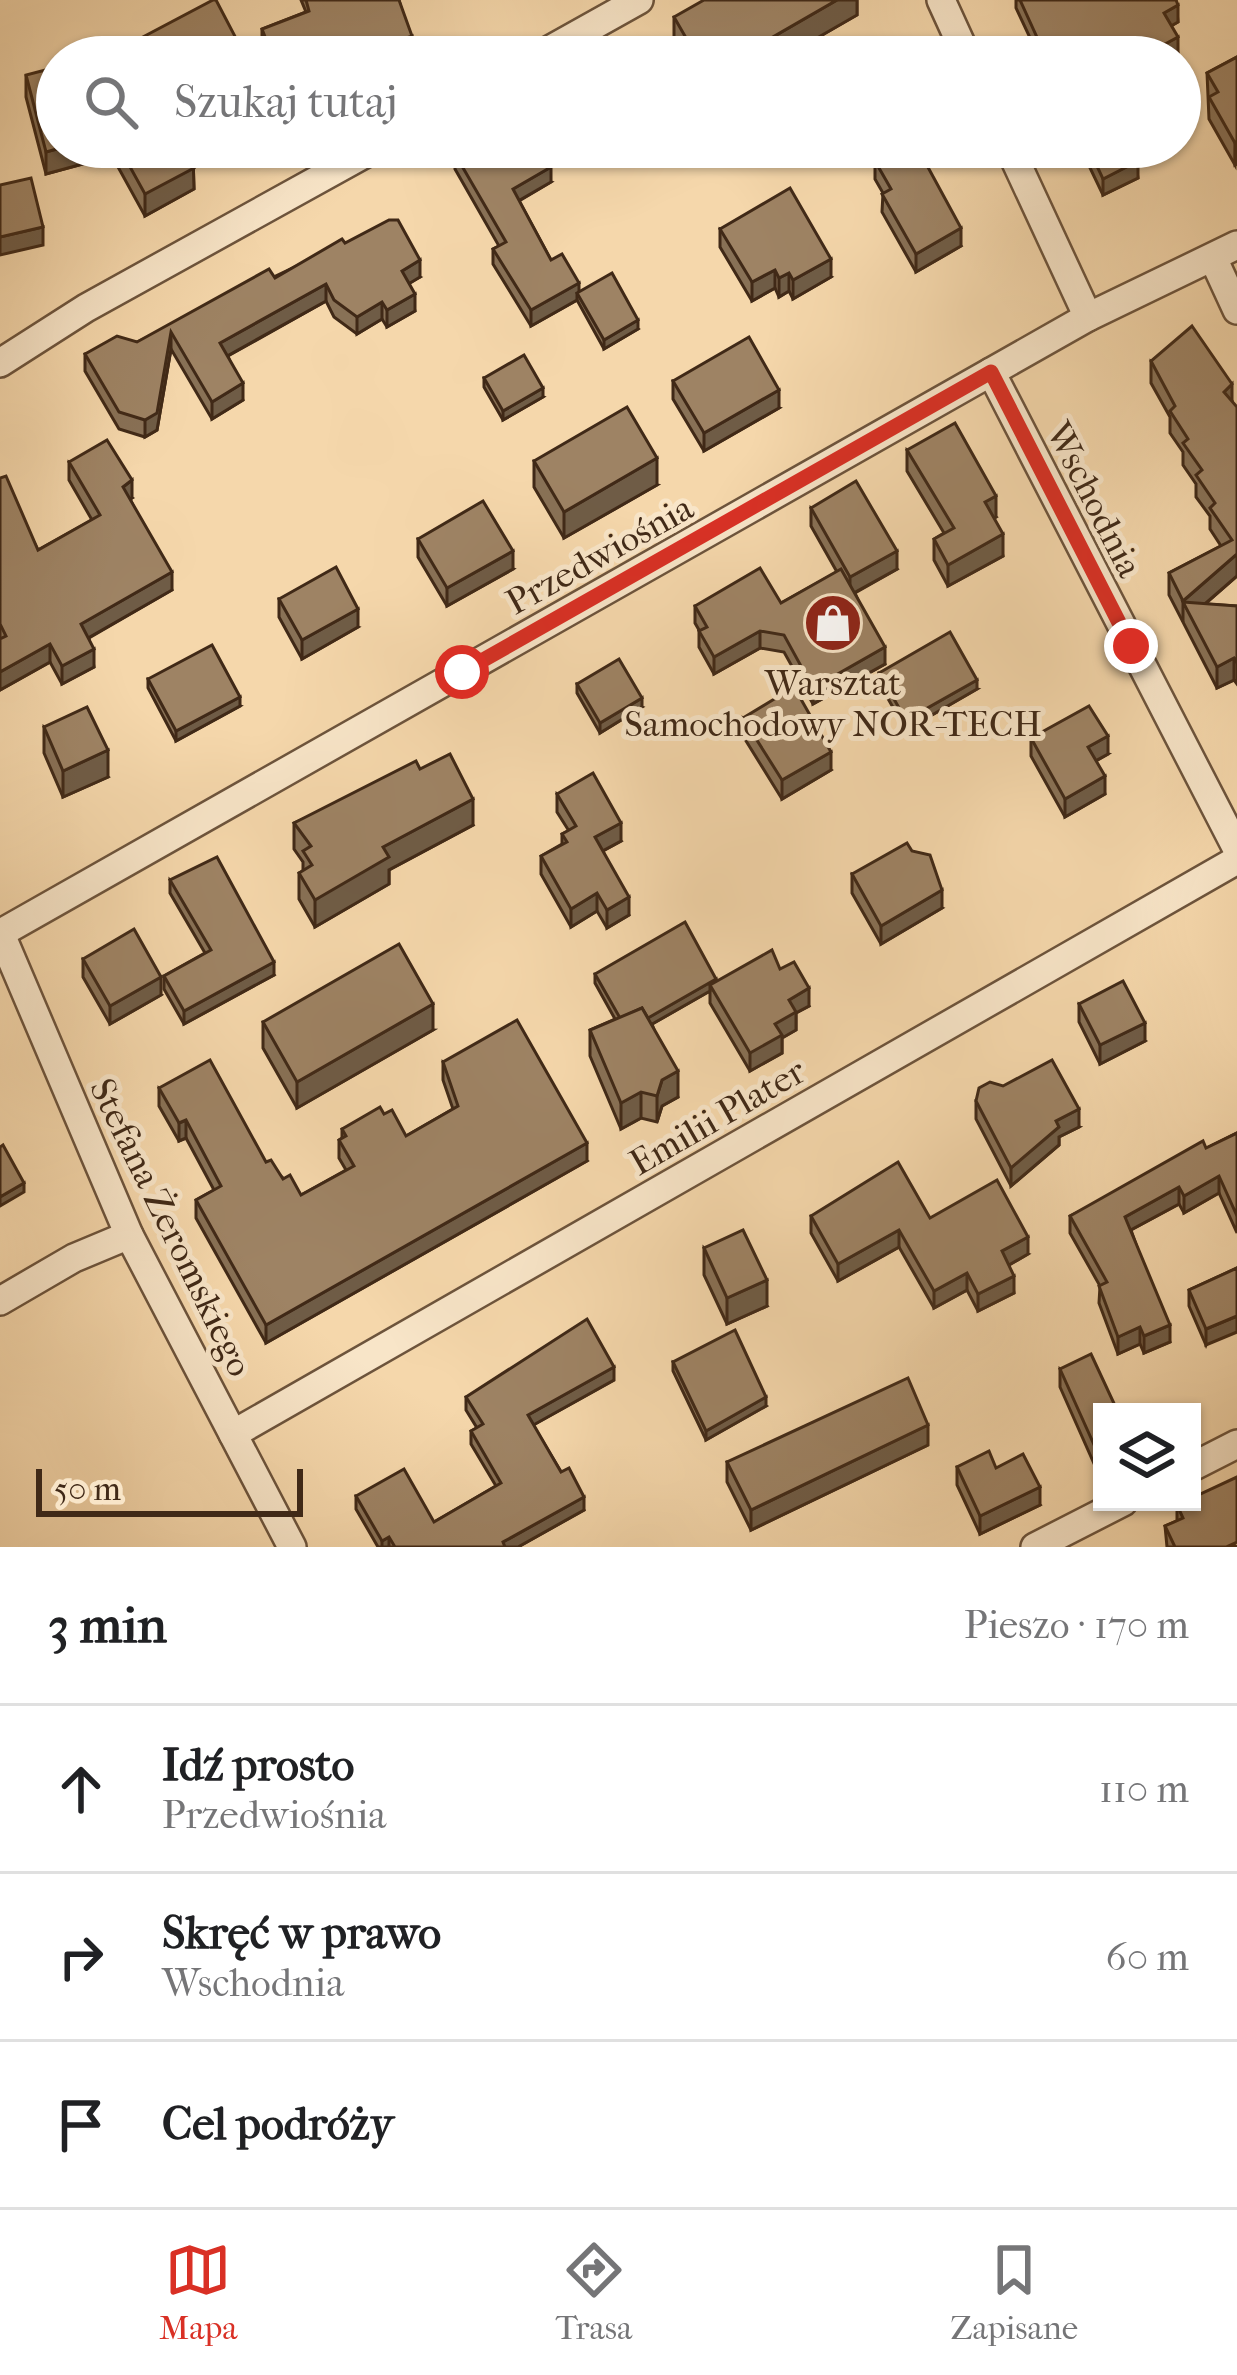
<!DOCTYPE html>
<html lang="pl">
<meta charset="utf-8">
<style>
body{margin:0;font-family:"IM FELL French Canon",serif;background:#f6f6f6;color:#202124}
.controls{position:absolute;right:36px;bottom:36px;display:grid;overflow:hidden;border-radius:0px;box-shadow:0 3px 9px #0004}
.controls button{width:108px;height:108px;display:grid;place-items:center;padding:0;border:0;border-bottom:3px solid #e0e0e0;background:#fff;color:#202124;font:60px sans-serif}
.scale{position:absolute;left:36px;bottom:30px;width:267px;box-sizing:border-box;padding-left:12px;border:6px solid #402917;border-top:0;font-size:33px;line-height:42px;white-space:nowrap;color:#402917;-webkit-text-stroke:9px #f8e5c8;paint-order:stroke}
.stop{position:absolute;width:36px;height:36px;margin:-27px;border:9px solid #d93025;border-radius:50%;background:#fff}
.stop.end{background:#d93025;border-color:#fff;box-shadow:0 3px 12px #0008}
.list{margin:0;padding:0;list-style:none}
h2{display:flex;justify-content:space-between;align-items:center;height:156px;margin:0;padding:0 48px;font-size:51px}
h2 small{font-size:39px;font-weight:400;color:#757577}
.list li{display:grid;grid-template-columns:78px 1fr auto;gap:36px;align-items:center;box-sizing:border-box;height:168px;padding:0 48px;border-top:3px solid #e0e0e0}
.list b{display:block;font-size:45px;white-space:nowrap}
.list p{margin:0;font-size:39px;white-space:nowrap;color:#757577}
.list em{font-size:39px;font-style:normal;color:#757577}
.icon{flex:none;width:66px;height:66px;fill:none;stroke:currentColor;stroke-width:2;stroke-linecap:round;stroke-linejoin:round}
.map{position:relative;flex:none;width:1237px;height:1547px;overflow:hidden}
.search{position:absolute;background:#fff;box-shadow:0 3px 9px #0004;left:36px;right:36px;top:36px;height:132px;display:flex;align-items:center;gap:30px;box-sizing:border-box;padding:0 42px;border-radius:66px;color:#757577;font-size:45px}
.sheet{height:660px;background:#fff}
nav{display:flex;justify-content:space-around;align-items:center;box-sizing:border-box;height:168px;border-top:3px solid #e0e0e0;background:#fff;font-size:33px;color:#757577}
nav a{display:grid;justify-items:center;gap:6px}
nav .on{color:#d93025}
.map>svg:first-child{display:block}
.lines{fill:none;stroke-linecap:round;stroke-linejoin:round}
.street-casing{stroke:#6d543c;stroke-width:32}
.street{stroke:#f8e5c8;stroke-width:27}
.wall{fill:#887156;stroke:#402917;stroke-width:3}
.shaded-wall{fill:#6f5c46;stroke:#402917;stroke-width:3}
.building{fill:#9e8364;stroke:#402917;stroke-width:3}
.route{stroke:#d93025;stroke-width:15}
.labels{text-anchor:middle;stroke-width:10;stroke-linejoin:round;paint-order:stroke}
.street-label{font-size:36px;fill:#402917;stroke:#f8e5c8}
.poi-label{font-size:36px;fill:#402917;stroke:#f8e5c8}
</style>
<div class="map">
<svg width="1237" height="1547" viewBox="0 0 1237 1547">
<rect width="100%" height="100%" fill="#f5d7ab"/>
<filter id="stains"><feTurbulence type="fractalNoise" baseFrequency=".00167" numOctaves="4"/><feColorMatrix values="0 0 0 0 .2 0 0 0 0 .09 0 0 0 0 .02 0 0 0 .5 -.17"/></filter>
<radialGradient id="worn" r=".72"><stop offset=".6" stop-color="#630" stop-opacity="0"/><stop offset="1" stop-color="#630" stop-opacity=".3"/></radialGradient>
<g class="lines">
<defs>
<g id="street">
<polyline points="941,0 967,57"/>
<polyline points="537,57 639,0"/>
<polyline points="1009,147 1088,317"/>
<polyline points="1213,258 1237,310"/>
<polyline points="0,363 86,308 377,147"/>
<polyline points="991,372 1237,849"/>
<polyline points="0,932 129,1235 292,1547"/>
<polyline points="1,933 1088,317 1237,245"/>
<polyline points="0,1301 74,1258 129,1235"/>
<polyline points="233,1434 1237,860"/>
<polyline points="1192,1467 1237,1444"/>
<polyline points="1035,1547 1123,1502"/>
</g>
</defs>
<use href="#street" class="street-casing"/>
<use href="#street" class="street"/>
</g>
<g class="wall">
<polygon points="301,0 399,0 412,49 391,57 268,57 262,41 262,29 306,12"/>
<polygon points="857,0 857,15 784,57 682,57 674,43 674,17"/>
<polygon points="1016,0 1176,0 1178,22 1171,26 1178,53 1171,57 1039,57 1016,8"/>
<polygon points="1237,57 1235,165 1209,119 1207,73"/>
<polygon points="26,75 57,147 189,147 193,154 194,189 145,216 112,156 46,174 26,97"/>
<polygon points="1080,147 1133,147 1138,178 1103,195"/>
<polygon points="455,154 551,182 519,201 551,260 579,292 638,329 604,349 577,300 531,326 493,264 493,249 499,246 455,169"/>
<polygon points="875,161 961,246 916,272 882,212 883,193 875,179"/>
<polygon points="720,229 831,277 793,299 789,291 779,297 775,288 752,301 720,247"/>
<polygon points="345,243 420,277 409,283 415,311 387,327 382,319 357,334 334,317 326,301 228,356 243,400 212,419 171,349 157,430 145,437 119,429 85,371 85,354 137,342"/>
<polygon points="1151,361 1232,401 1237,576 1205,604 1237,606 1237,684 1234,680 1217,688 1169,595 1169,573 1221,546 1210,529 1210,516 1196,497 1196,484 1183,465 1183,452 1170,433 1170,417 1151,383"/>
<polygon points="484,378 543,397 503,420 484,387"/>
<polygon points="673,381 779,408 704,451 673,399"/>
<polygon points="907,450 996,517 994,518 1003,556 948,586 934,560 934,539 944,533 907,471"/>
<polygon points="534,461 657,485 564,538 534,487"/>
<polygon points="69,462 132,498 130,499 172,590 89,638 94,667 62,684 50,662 0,690 0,478 38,550 92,520 69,480"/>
<polygon points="811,508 897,569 855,593 885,664 813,704 784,652 760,648 714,674 699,647 699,630 695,623 695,606 781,603 837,572 811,526"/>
<polygon points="418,539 513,569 447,606 418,557"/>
<polygon points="279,599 358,627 302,659 279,617"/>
<polygon points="879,673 977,689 906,730 879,683"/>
<polygon points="148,679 240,706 176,741 148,688"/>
<polygon points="577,684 642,707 600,733 577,693"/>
<polygon points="743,718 831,770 782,799 743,736"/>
<polygon points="44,727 108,777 63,797 44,753"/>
<polygon points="1031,738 1108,754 1096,761 1105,794 1065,817 1031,756"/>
<polygon points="420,769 473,825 389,870 389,884 315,927 299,899 299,873 303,871 303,862 294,849 294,823"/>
<polygon points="557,794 621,841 603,851 629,915 607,928 597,911 571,927 541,874 541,856 562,844 562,834 569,831 557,812"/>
<polygon points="852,874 942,908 881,944 852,893"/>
<polygon points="170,880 274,975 184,1024 164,989 164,976 205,953 170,893"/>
<polygon points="83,959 161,995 110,1024 83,977"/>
<polygon points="780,969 809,1006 796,1013 796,1030 782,1038 782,1053 750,1071 710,1003 710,991 652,1024 678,1097 662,1106 657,1122 641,1118 621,1129 590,1056 590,1030 615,1019 595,983 595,974 716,982"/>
<polygon points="1079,1004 1145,1041 1100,1064 1079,1022"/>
<polygon points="263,1022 433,1030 297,1108 263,1048"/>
<polygon points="443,1062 587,1161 266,1343 196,1218 196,1200 214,1190 186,1138 179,1141 159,1106 159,1088 266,1162 301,1195 346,1170 339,1158 339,1140 342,1138 342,1129 384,1114 406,1136 453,1109 443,1080"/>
<polygon points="976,1101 1079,1127 1059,1137 1059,1145 1011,1186 976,1119"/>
<polygon points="1237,1133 1237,1233 1219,1193 1184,1213 1179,1204 1131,1230 1170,1342 1144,1353 1140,1344 1118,1354 1099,1303 1100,1286 1070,1233 1070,1216"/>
<polygon points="811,1216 930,1218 1028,1254 1009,1265 1014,1293 978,1311 967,1290 934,1308 899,1247 838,1281 811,1233"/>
<polygon points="704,1248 767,1306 727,1324 704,1275"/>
<polygon points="1237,1268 1206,1345 1189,1306 1189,1290"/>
<polygon points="673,1362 766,1406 706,1440 673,1371"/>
<polygon points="1060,1369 1118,1412 1100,1477 1060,1387"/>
<polygon points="614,1380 533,1425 584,1510 518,1547 378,1547 356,1509 356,1496 434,1522 496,1486 471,1444 471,1431 477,1428 466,1410 466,1397"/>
<polygon points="928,1445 751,1530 727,1482 727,1462"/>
<polygon points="957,1467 996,1468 1040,1505 980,1534 957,1485"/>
<polygon points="1177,1505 1237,1547 1167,1547 1165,1526 1177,1521"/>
</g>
<g class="shaded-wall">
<polygon points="837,0 857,0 857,15 784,57 738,57"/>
<polygon points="1178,5 1178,22 1164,30 1164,13"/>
<polygon points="412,36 412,49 391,57 357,57"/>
<polygon points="1178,37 1178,53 1171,57 1141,57"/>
<polygon points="239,44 239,57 214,57"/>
<polygon points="1237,141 1237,164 1235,165 1235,143"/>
<polygon points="64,147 112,147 112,156 46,174 46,152"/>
<polygon points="193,154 194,189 145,216 145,194"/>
<polygon points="1138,161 1138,178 1103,195 1103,179"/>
<polygon points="551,167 551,182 513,204 513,189"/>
<polygon points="43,227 43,245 0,255 0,237"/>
<polygon points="961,228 961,246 916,272 916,254"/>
<polygon points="831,259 831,277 793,299 793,280"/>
<polygon points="420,260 420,277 402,288 402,271"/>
<polygon points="775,270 775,288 752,301 752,282"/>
<polygon points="789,273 789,291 779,297 779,278"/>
<polygon points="579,283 579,297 577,293 577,300 531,326 531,310"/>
<polygon points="326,284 326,301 220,360 220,343"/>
<polygon points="415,294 415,311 387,327 387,310"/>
<polygon points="382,302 382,319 357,334 357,317"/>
<polygon points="638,320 638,329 604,349 604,340"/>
<polygon points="171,332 171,349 157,430 145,437 145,420"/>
<polygon points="243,383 243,400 212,419 212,402"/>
<polygon points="1232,384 1232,406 1224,392"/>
<polygon points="543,388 543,397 503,420 503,411"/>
<polygon points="779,390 779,408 704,451 704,433"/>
<polygon points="657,458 657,485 564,538 564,512"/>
<polygon points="132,480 132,498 123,505 123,487"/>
<polygon points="996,496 996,517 985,523 985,502"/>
<polygon points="1003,534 1003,556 948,586 948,565"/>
<polygon points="513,551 513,569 447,606 447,588"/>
<polygon points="897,551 897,569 850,595 850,577"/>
<polygon points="1237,554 1237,576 1191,616 1183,602 1183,622 1183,601"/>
<polygon points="172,572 172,590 81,642 81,624"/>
<polygon points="358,609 358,627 302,659 302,640"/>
<polygon points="760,631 760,648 714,674 714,657"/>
<polygon points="50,644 50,662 0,690 0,672"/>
<polygon points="885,647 885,664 813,704 813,688"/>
<polygon points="94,649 94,667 62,684 62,666"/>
<polygon points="1234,658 1234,680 1217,688 1217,667"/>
<polygon points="977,680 977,689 906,730 906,720"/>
<polygon points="240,697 240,706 176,741 176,731"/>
<polygon points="642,698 642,707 600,733 600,723"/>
<polygon points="1108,736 1108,754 1088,765 1088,747"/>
<polygon points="108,750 108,777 63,797 63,771"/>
<polygon points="831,752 831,770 782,799 782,780"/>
<polygon points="1105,776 1105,794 1065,817 1065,799"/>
<polygon points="473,799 473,825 389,870 389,884 315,927 315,900 383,847"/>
<polygon points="621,823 621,841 595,855 595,837"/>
<polygon points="942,890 942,908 881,944 881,926"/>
<polygon points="597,893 597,911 571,927 571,909"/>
<polygon points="629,897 629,915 607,928 607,910"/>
<polygon points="274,962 274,975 184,1024 184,1011"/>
<polygon points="161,977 161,995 110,1024 110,1006"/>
<polygon points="716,979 716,988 710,985 710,991 626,1039 626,1030"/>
<polygon points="809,988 809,1006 796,1013 796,1030 782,1038 782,1053 750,1071 750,1053 775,1024 789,1000"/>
<polygon points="433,1004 433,1030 297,1108 297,1082"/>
<polygon points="1145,1023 1145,1041 1100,1064 1100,1045"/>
<polygon points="678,1071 678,1097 662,1106 657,1122 657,1096 662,1080"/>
<polygon points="641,1092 641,1118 621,1129 621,1103"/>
<polygon points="1079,1109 1079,1127 1059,1137 1059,1145 1011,1186 1011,1168 1056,1121"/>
<polygon points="186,1120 186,1138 179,1141 179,1123"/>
<polygon points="587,1143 587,1161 266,1343 266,1325"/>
<polygon points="1219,1176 1219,1193 1184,1213 1184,1196"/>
<polygon points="24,1183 24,1192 0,1206 0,1197"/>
<polygon points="1179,1187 1179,1204 1125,1233 1125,1217"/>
<polygon points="899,1230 899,1247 838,1281 838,1264"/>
<polygon points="1028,1237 1028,1254 1002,1269 1002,1251"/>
<polygon points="967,1273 967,1290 934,1308 934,1291"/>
<polygon points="1014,1276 1014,1293 978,1311 978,1294"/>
<polygon points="767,1280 767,1306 727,1324 727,1298"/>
<polygon points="1237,1316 1237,1332 1206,1345 1206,1329"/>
<polygon points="1170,1325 1170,1342 1144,1353 1144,1336"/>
<polygon points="1140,1327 1140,1344 1118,1354 1118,1337"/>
<polygon points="614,1367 614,1380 528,1428 528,1415"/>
<polygon points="766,1397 766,1406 706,1440 706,1431"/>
<polygon points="928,1425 928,1445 751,1530 751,1510"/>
<polygon points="1040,1487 1040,1505 980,1534 980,1516"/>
<polygon points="584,1497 584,1510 518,1547 503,1547 503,1542"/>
<polygon points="389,1537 389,1547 382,1547 382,1541"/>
</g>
<g class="building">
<polygon points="213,0 216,0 239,44 214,57 105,57"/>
<polygon points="306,0 399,0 412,36 357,57 273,57 262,29 309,11"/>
<polygon points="704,0 837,0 738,57 697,57 674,17"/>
<polygon points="1020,0 1176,0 1178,5 1164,13 1178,37 1141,57 1046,57"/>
<polygon points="1237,57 1237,141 1235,143 1209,97 1218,92 1207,73"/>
<polygon points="57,67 57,147 64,147 46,152 26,75"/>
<polygon points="119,147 189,147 193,154 189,156 194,168 145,194"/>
<polygon points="467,147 540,147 551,167 513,189 551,260 562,254 579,283 531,310 493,249 506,242 455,154"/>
<polygon points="900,147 917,147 961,228 916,254 882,194 891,189 875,161"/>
<polygon points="1088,147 1133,147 1138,161 1103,179"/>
<polygon points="31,178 43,227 0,237 0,185"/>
<polygon points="790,188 831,259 793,280 789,273 779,278 775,270 752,282 720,229"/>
<polygon points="389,220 398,220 420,260 402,271 415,294 387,310 382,302 357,317 334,300 326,284 220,343 243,383 212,402 171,332 157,413 145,420 119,412 85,354 117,336 137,342 269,269 275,278 342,239 345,243"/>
<polygon points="612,273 638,320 604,340 577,293"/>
<polygon points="1192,326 1232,384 1224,392 1237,407 1237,554 1183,601 1169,573 1232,540 1210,508 1215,503 1196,475 1202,470 1183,443 1188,439 1170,411 1175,406 1151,361"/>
<polygon points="749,337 779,390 704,433 673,381"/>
<polygon points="524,355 543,388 503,411 484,378"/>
<polygon points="627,407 657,458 564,512 534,461"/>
<polygon points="955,423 996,496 985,502 1003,534 948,565 934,539 954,528 907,450"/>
<polygon points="107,440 132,480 123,487 172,572 81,624 94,649 62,666 50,644 0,672 0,639 6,636 0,624 0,478 6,476 38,550 100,515 69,462"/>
<polygon points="856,481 897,551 850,577 811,508"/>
<polygon points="483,501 513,551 447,588 418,539"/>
<polygon points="336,567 358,609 302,640 279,599"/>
<polygon points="760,568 781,603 841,569 885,647 813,688 784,635 760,631 714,657 699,631 707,627 695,606"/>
<polygon points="1183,602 1237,606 1237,663 1234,658 1217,667"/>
<polygon points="950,632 977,680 906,720 879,673"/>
<polygon points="212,645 240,697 176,731 148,679"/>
<polygon points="619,659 642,698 600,723 577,684"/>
<polygon points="794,687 831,752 782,780 743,718"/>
<polygon points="1089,706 1108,736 1088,747 1105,776 1065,799 1031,738"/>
<polygon points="87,707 108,750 63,771 44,727"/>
<polygon points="450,754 473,799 383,847 389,857 315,900 299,873 312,865 303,851 311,846 294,823 416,761 420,769"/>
<polygon points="593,773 621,823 595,837 629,897 607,910 597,893 571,909 541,856 567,842 562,834 576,826 557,794"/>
<polygon points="907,843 912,851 930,855 942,890 881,926 852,874"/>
<polygon points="217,857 274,962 184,1011 164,976 211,950 170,880"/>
<polygon points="685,922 716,979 648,1018 642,1008 620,1018 595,974"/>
<polygon points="134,929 161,977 110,1006 83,959"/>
<polygon points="399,944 433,1004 297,1082 263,1022"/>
<polygon points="772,950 780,969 794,962 809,988 789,1000 796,1012 775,1024 782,1035 750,1053 710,985"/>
<polygon points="1123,981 1145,1023 1100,1045 1079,1004"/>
<polygon points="642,1008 678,1071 662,1080 657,1096 641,1092 621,1103 590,1030"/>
<polygon points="517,1020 587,1143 266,1325 196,1200 221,1186 186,1120 179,1123 159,1088 210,1060 266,1162 271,1160 283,1179 290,1175 301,1195 354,1166 339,1140 346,1136 342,1129 380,1107 384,1114 392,1110 406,1136 458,1106 443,1062"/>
<polygon points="1052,1060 1079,1109 1056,1121 1059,1127 1011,1168 976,1101 979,1088 990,1082 1003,1086"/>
<polygon points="1237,1133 1237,1216 1219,1176 1184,1196 1179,1187 1125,1217 1170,1325 1144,1336 1140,1327 1118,1337 1099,1286 1107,1282 1070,1216 1203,1141 1206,1148"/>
<polygon points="3,1145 24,1183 0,1197 0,1147"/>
<polygon points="898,1162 930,1218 997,1180 1028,1237 1002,1251 1014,1276 978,1294 967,1273 934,1291 899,1230 838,1264 811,1216"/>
<polygon points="743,1230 767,1280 727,1298 704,1248"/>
<polygon points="1237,1268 1237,1316 1206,1329 1189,1290"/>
<polygon points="587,1319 614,1367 528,1415 561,1472 569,1468 584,1497 503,1542 505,1547 395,1547 389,1537 382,1541 356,1496 404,1469 434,1522 501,1483 471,1431 483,1424 466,1397"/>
<polygon points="735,1330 766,1397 706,1431 673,1362"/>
<polygon points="1091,1354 1118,1412 1102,1412 1102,1458 1100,1458 1060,1369"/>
<polygon points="908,1378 928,1425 751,1510 727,1462"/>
<polygon points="989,1451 996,1468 1023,1454 1040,1487 980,1516 957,1467"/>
<polygon points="1237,1477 1237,1542 1226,1547 1175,1547 1165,1526 1183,1518 1177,1505 1184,1502 1192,1502 1192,1498"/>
</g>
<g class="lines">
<polyline class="route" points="462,672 991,372 1131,646"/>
</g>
<defs>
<symbol id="shop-disc" viewBox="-11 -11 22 22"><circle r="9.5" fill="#8f2418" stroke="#f8e5c8"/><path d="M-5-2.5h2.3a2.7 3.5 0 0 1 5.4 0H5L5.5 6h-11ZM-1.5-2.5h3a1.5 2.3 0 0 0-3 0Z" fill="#fff"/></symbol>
</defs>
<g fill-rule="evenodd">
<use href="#shop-disc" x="800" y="590" width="66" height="66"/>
</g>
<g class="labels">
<g class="street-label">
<text transform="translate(1095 499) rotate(63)" y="13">Wschodnia</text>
<text transform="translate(599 554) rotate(-29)" y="13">Przedwiośnia</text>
<text transform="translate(717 1116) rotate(-30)" y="13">Emilii Plater</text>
<text transform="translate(172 1227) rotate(64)" y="13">Stefana Żeromskiego</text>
</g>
<g class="poi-label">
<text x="833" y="695">Warsztat<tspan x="833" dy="41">Samochodowy NOR-TECH</tspan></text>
</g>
</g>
<rect width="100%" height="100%" filter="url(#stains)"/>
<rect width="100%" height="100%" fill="url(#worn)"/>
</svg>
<div class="controls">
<button><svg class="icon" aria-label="layers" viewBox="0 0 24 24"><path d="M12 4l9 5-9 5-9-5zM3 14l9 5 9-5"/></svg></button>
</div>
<div class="scale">50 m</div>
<div class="stop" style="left:462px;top:672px"></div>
<div class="stop end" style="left:1131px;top:646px"></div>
<div class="search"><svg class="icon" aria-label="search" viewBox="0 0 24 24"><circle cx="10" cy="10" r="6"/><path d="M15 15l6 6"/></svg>Szukaj tutaj</div>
</div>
<section class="sheet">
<h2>3 min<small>Pieszo · 170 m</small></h2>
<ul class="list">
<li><svg class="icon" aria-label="ahead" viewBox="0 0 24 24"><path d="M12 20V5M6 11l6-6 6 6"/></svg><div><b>Idź prosto</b><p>Przedwiośnia</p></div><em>110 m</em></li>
<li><svg class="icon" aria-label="right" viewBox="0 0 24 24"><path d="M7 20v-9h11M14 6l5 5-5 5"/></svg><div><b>Skręć w prawo</b><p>Wschodnia</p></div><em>60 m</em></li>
<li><svg class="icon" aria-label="arrive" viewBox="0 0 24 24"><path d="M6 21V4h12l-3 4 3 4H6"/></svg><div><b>Cel podróży</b></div></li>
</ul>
</section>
<nav>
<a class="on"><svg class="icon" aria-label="map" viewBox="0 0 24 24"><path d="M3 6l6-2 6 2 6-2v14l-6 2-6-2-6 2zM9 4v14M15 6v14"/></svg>Mapa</a>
<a><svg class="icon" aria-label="directions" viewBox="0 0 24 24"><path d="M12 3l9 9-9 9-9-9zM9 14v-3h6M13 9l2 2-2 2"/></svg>Trasa</a>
<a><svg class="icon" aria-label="saved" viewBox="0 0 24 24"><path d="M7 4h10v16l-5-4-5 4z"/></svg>Zapisane</a>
</nav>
